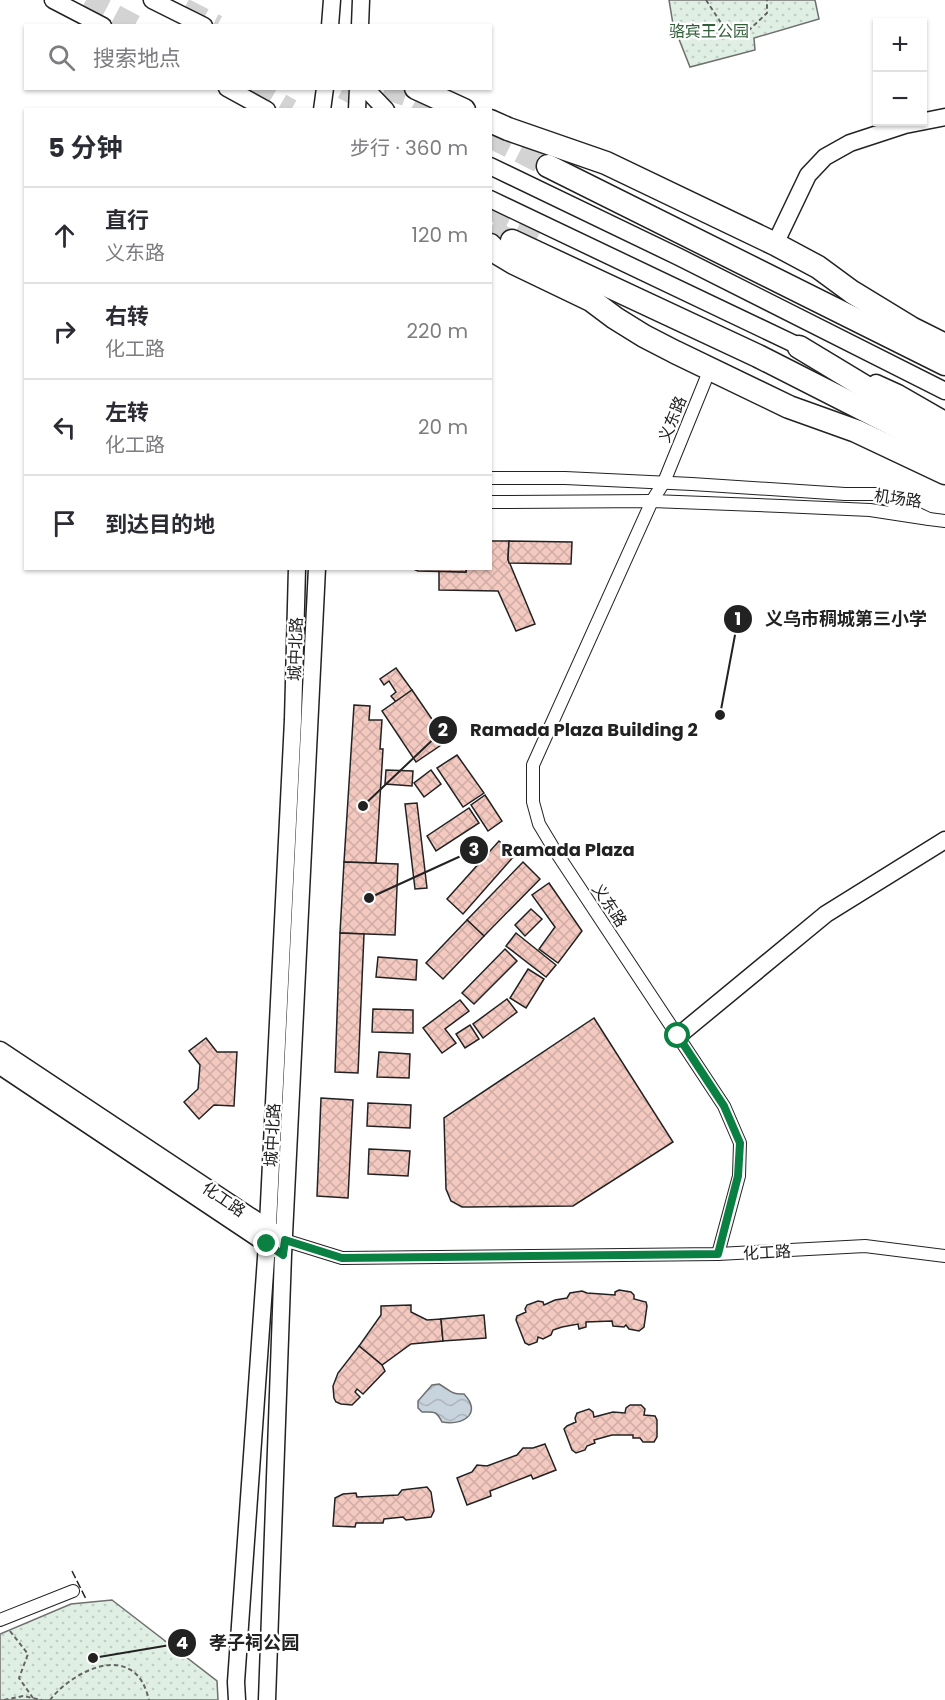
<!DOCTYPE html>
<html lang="zh">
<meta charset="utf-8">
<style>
body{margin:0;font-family:Poppins,"Noto Sans SC",sans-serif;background:#f2f2f3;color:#2b2b33}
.controls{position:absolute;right:18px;top:18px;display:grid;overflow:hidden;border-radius:0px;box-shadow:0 2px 4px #0004}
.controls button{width:54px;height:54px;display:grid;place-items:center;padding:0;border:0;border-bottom:2px solid #e1e1e2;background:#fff;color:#2b2b33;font:30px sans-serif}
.stop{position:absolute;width:18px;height:18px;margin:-14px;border:4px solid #0b8043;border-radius:50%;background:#fff}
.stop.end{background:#0b8043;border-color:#fff;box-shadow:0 2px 6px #0008}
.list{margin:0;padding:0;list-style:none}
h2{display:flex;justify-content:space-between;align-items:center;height:78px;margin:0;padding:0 24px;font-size:26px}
h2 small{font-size:20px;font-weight:400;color:#7c7c81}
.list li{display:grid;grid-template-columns:39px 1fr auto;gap:18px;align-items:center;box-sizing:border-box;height:96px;padding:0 24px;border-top:2px solid #e1e1e2}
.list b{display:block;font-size:22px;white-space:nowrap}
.list p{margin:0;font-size:20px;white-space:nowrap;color:#7c7c81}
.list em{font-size:20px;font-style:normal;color:#7c7c81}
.icon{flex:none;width:33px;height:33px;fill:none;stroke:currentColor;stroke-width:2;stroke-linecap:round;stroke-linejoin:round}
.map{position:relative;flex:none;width:945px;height:1700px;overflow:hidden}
.search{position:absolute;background:#fff;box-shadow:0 2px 4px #0004;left:24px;top:24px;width:468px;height:66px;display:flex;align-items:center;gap:15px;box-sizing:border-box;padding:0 21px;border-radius:0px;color:#7c7c81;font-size:22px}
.panel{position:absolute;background:#fff;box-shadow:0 2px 4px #0004;left:24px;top:108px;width:468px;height:462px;border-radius:0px}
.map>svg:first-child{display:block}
.grass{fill:url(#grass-dots);stroke:#6f6f6f;stroke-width:1.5}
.water{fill:url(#water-waves);stroke:#6f6f6f;stroke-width:1.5}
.building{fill:url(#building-cross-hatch);stroke:#222;stroke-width:1.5}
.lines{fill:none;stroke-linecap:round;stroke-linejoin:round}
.highway-tunnel{stroke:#d3d3d3;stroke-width:22;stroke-dasharray:22 11;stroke-linecap:butt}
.street-casing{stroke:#222;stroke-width:14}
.secondary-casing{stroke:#222;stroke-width:19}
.highway-casing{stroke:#222;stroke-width:25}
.path{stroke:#646464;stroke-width:2;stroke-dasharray:4.5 3;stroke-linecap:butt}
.street{stroke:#fff;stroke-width:12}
.secondary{stroke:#fff;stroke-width:16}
.highway{stroke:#fff;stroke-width:22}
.fence{stroke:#222;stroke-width:1.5;stroke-dasharray:8 3;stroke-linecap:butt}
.route{stroke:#0b8043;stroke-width:8}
.labels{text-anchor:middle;stroke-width:4.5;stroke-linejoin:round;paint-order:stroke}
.park-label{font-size:16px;fill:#2f5e38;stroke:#fff}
.street-label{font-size:16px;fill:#222;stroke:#fff}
.leader{fill:none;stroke:#222;stroke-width:2}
.callout-dot{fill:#222;stroke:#fff;stroke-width:2}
.mark-label{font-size:18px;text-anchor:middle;font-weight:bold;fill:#fff}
.callout-label{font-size:18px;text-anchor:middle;font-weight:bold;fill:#222;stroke:#fff;stroke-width:4.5;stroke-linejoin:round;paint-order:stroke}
</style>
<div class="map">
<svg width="945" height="1700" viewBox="0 0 945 1700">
<defs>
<pattern id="grass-dots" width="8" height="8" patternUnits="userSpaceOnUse" patternTransform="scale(1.5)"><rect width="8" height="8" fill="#e0efe3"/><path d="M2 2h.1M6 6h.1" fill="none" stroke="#c0cdc2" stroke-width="1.8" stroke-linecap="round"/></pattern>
<pattern id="water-waves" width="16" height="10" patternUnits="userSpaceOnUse" patternTransform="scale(1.5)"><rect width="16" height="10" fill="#c7d3dd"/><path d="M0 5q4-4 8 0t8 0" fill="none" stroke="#abb5bd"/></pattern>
<pattern id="building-cross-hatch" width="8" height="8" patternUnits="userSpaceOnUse" patternTransform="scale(1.5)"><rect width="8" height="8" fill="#f3c9c0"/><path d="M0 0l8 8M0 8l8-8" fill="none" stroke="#d0aca5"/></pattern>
</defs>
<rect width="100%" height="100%" fill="#fff"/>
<g class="grass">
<polygon points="669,0 815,0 819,19 754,38 755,50 690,67 673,24"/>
<polygon points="112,1600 217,1681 218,1700 0,1700 0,1634 71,1604"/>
</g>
<path class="water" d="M 439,1384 C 450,1390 451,1395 464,1394 C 483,1414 462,1426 442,1422 C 436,1410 434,1412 422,1412 L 418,1408 L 418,1401 L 432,1385 Z"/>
<g class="building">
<polygon points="490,541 509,541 508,559 535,624 516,631 498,591 439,590 439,571 466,572 466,568 490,568"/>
<polygon points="509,541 572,542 571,564 509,563 508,559"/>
<polygon points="411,568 466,568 466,572 418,571"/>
<polygon points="396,668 412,690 396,702 391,696 396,692 389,681 384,685 380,679"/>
<polygon points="412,690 447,741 416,762 382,711"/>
<polygon points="354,705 370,706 369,720 382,720 380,749 383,749 376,863 344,862"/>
<polygon points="457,755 484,793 463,807 437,768"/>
<polygon points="386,770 413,771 412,786 385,784"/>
<polygon points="431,770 441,784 424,797 414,783"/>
<polygon points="485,795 502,821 488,831 471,805"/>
<polygon points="417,803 427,888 415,889 405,804"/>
<polygon points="469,808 479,823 436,851 427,836"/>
<polygon points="499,841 515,855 463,914 447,899"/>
<polygon points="344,862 398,864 395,935 340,933"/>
<polygon points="523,862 540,879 484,936 467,920"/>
<polygon points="549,883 582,931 558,963 539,949 555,927 532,895"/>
<polygon points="531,909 542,919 525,936 515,925"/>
<polygon points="467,920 484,936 443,979 426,963"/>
<polygon points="340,933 364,934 358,1073 335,1072"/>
<polygon points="516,933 556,965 546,977 506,946"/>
<polygon points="505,949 517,961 474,1004 462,993"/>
<polygon points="378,957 417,960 416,980 376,977"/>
<polygon points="528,969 544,979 526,1008 510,998"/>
<polygon points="507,999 517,1012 483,1038 473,1024"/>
<polygon points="460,1000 469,1011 445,1029 456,1043 442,1053 423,1028"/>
<polygon points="373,1009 413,1010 413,1033 372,1032"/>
<polygon points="594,1018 673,1142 573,1206 469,1207 462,1207 451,1201 446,1189 444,1118"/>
<polygon points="470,1025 479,1039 465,1048 456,1034"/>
<polygon points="206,1038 217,1052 237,1052 234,1106 214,1105 199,1119 184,1102 198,1089 200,1065 189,1051"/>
<polygon points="379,1052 410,1054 409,1078 377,1077"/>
<polygon points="321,1098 353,1100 348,1198 317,1196"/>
<polygon points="368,1103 411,1105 410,1128 367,1126"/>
<polygon points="369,1149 410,1151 408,1176 368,1174"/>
<polygon points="619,1290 631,1292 634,1295 634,1299 646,1302 647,1306 644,1327 639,1331 629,1329 626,1325 624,1327 613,1326 612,1321 586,1322 586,1327 579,1329 578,1324 562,1327 553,1330 551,1335 543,1339 538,1337 537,1342 529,1345 525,1343 516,1320 517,1316 526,1312 525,1309 527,1305 538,1301 543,1302 544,1305 555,1300 567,1298 570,1293 582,1291 587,1293 615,1295 615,1292"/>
<polygon points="411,1305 411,1312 427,1320 441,1319 443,1341 411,1344 382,1365 359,1346 381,1315 381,1306"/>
<polygon points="484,1315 486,1338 443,1341 441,1319"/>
<polygon points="359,1346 382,1365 385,1371 363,1394 357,1389 355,1392 360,1397 352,1405 341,1404 336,1402 334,1398 333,1386 338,1373"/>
<polygon points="630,1405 641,1405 645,1409 644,1415 655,1416 657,1420 657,1437 654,1442 643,1442 640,1438 633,1438 633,1435 612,1435 594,1440 595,1443 587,1446 585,1450 576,1453 572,1450 564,1429 567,1426 576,1422 575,1418 577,1413 589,1409 593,1412 594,1417 613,1412 625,1413 626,1408"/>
<polygon points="545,1444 556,1470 533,1479 531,1475 490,1491 491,1496 467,1505 457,1478 472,1472 477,1465 487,1466 517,1455 523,1448 533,1448"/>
<polygon points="427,1487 431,1492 434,1511 431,1517 406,1520 403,1517 384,1519 383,1523 356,1523 355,1527 333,1526 335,1498 343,1494 356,1493 357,1497 398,1495 402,1490"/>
</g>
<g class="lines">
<g class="highway-tunnel">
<polyline points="86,0 135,26"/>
<polyline points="184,9 217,26"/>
<polyline points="252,88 291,110"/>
<polyline points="343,88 375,105"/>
<polyline points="385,88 408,96 435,110"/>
<polyline points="490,137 548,166"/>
<polyline points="490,209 549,236"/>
<polyline points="490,230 512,241"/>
</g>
<defs>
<g id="street">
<polyline points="710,369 664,482 652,501 533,765 533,802 539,824 554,849 724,1106 740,1143 739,1176 718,1254"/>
<polyline points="490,478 565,478 692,484 845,494 876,494 929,519 870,510 781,506 652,501 490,502"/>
<polyline points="929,519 945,521"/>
<polyline points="284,1240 342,1258 718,1254 865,1246 945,1256"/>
<polyline points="0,1620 73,1591"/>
</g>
<g id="secondary">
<polyline points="53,0 103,26"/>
<polyline points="152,0 204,26"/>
<polyline points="330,26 332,0"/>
<polyline points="360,26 361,0"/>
<polyline points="227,88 267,110"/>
<polyline points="365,88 386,110"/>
<polyline points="322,110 325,88"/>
<polyline points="357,110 358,88"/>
<polyline points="490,166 679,257 945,391"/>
<polyline points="490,199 809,351"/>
<polyline points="775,244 808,175 825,157 850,143 905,125 945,117"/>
<polyline points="876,383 898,393 945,420"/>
<polyline points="678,1036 826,914 945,840"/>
<polyline points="0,1050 274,1232"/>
<polyline points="0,1066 274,1249"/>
<polyline points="237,1700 236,1682 267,1244 293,720 297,568"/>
<polyline points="267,1700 283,1255 317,568"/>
</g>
<g id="highway">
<polyline points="416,88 464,110"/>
<polyline points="490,121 508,129 606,163 775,244 818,267 852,292 911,328 945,345"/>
<polyline points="548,166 945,364"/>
<polyline points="512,241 758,356 945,451"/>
<polyline points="490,245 499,254 514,263 591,300 615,318 644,336 675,352 789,407 856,431 945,473"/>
<polyline points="799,347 945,435"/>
</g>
</defs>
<use href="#street" class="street-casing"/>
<use href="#secondary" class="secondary-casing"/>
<use href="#highway" class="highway-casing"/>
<g class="path">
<polyline points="706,0 727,32 747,32 767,13 767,0"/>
<polyline points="10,1631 28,1654 19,1678 33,1698"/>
<polyline points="4,1700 23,1696 42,1700"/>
<path d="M 50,1700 C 65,1680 104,1655 129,1669 C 141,1675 146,1688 149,1700"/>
</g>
<use href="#street" class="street"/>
<use href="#secondary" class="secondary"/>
<use href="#highway" class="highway"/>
<polyline class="fence" points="72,1571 86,1599"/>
</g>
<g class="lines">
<polyline class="route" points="267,1244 283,1255 285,1240 342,1258 718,1254 738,1176 740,1143 724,1106 678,1036"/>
</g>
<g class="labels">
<g class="park-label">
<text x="709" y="37">骆宾王公园</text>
</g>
<g class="street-label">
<text transform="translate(672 419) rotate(-68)" y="6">义东路</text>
<text transform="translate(898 498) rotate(8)" y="6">机场路</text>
<text transform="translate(295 649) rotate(-88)" y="6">城中北路</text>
<text transform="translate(610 905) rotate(56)" y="6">义东路</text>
<text transform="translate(272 1135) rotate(-87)" y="6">城中北路</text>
<text transform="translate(224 1199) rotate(34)" y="6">化工路</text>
<text transform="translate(767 1252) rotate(-3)" y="6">化工路</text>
</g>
</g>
<path class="leader" d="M720 715L738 619M363 806L443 730M369 898L474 850M93 1658L182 1643"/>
<g class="callout-dot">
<circle cx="720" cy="715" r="6"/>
<circle cx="363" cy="806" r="6"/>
<circle cx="369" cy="898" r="6"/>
<circle cx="93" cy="1658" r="6"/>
<circle cx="738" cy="619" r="15"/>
<circle cx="443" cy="730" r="15"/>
<circle cx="474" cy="850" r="15"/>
<circle cx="182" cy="1643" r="15"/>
</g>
<g class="mark-label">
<text x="738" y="625">1</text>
<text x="443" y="736">2</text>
<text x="474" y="856">3</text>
<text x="182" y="1649">4</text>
</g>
<g class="callout-label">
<text x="846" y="625">义乌市稠城第三小学</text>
<text x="584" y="736">Ramada Plaza Building 2</text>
<text x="568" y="856">Ramada Plaza</text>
<text x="254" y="1649">孝子祠公园</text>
</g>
</svg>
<div class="controls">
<button>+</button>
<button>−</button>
</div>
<div class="stop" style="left:678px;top:1036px"></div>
<div class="stop end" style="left:267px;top:1244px"></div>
<div class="search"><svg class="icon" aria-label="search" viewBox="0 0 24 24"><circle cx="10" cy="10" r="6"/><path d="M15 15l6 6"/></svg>搜索地点</div>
<section class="panel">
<h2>5 分钟<small>步行 · 360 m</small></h2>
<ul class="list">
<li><svg class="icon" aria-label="ahead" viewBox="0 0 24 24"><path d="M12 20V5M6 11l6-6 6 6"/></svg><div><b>直行</b><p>义东路</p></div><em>120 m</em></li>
<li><svg class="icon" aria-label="right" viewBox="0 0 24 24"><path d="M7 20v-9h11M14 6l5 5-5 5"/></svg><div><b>右转</b><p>化工路</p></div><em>220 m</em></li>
<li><svg class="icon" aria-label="left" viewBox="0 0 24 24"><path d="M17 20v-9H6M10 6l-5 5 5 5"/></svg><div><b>左转</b><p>化工路</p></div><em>20 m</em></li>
<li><svg class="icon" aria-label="arrive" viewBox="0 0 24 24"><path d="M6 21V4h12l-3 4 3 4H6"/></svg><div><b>到达目的地</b></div></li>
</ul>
</section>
</div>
